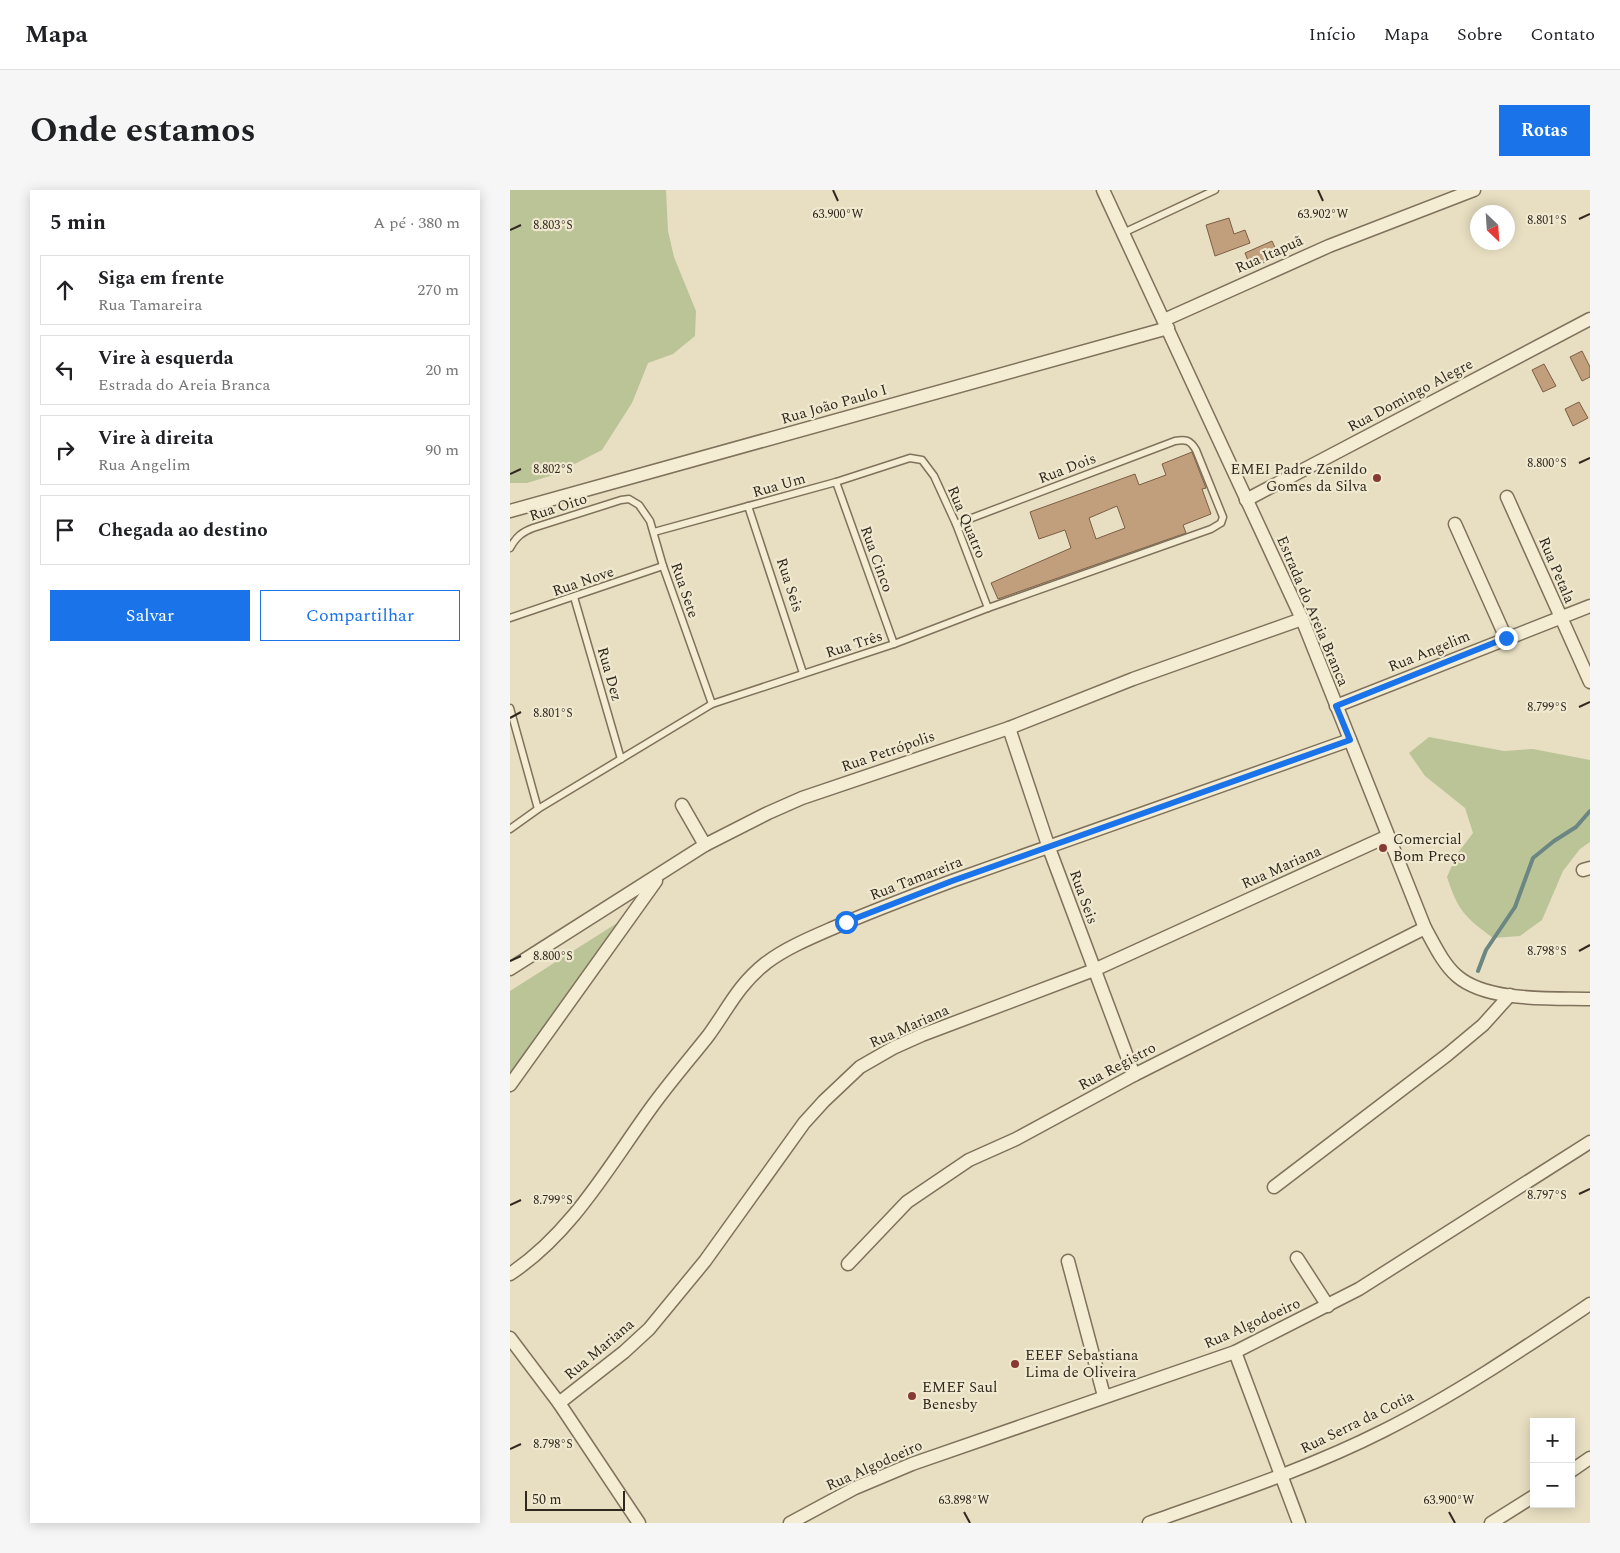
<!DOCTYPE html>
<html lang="pt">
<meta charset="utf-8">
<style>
body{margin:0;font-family:Spectral,serif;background:#f6f6f6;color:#202124}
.controls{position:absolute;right:15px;bottom:15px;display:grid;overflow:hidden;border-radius:0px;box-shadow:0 2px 12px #0003}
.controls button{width:45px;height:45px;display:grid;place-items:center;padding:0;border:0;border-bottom:1px solid #e0e0e0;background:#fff;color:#202124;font:25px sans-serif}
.compass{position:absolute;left:960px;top:15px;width:45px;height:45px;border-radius:50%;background:#fff;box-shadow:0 2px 12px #0003;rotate:155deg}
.scale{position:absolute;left:15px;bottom:12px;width:100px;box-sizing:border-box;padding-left:5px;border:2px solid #31281e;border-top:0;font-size:14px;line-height:18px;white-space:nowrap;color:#31281e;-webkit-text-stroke:4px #f0e9d0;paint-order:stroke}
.stop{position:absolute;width:15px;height:15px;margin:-11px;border:4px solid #1a73e8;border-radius:50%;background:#fff}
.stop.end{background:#1a73e8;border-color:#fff;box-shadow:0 1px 5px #0008}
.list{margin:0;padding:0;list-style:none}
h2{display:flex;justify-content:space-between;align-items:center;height:65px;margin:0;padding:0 20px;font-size:21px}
h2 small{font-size:16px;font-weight:400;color:#757577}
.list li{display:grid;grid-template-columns:32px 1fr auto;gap:15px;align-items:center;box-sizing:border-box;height:70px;margin:0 10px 10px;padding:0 10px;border:1px solid #e0e0e0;border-radius:0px}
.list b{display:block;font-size:19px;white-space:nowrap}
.list p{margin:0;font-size:16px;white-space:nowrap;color:#757577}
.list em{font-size:16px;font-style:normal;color:#757577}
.actions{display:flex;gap:10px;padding:15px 20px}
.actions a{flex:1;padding:11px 0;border:1px solid #1a73e8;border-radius:0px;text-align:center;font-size:18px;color:#1a73e8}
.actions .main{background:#1a73e8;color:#fff}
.icon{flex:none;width:28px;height:28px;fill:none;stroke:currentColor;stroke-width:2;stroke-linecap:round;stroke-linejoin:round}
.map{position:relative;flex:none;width:1080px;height:1333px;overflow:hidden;border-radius:0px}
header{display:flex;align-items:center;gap:30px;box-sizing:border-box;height:70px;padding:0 25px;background:#fff;border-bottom:1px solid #e0e0e0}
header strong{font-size:24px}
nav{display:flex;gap:28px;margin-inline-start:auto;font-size:18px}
.intro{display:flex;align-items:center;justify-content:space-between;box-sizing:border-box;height:120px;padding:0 30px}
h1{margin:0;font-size:35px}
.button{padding:12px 22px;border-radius:0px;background:#1a73e8;color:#fff;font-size:18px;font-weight:700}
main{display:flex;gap:30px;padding:0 30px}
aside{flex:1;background:#fff;border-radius:0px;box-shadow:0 2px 12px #0003}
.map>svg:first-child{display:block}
.green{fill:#bbc497}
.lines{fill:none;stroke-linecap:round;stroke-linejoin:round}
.stream{stroke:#6c8783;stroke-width:4}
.building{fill:#c19f7c;stroke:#7b5e44;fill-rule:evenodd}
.service-casing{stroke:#7f715b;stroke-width:9}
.minor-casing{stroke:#7f715b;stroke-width:15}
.service{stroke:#f4edd4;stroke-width:6}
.minor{stroke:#f4edd4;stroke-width:12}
.route{stroke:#1a73e8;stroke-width:6}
.ticks{fill:none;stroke:#31281e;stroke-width:2}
.poi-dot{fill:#873933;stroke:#f0e9d0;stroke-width:2}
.labels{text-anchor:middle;stroke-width:4.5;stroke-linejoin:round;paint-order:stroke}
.street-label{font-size:15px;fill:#31281e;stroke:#f0e9d0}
.poi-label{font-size:15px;fill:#31281e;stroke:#f0e9d0;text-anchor:start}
.ticks-label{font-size:12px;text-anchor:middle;fill:#31281e;stroke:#f0e9d0;stroke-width:4.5;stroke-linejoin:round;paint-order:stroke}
</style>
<header>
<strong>Mapa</strong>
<nav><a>Início</a><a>Mapa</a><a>Sobre</a><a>Contato</a></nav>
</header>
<div class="intro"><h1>Onde estamos</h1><a class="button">Rotas</a></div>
<main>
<aside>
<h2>5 min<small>A pé · 380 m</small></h2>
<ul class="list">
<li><svg class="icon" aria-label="ahead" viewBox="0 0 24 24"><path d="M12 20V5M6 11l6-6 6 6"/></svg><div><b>Siga em frente</b><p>Rua Tamareira</p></div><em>270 m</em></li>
<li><svg class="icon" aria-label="left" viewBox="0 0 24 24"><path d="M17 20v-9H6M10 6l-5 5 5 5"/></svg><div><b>Vire à esquerda</b><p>Estrada do Areia Branca</p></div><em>20 m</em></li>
<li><svg class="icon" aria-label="right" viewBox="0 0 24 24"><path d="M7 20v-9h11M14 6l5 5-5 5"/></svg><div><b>Vire à direita</b><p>Rua Angelim</p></div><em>90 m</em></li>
<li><svg class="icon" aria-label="arrive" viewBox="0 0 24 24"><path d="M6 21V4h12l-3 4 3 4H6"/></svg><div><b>Chegada ao destino</b></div></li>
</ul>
<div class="actions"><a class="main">Salvar</a><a>Compartilhar</a></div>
</aside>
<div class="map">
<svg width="1080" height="1333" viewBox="0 0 1080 1333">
<rect width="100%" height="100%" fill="#e8dfc2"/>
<g class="green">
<polygon points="0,0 156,0 158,41 164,67 186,121 185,146 163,164 138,173 122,213 92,260 43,285 17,293 0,293"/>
<path d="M 919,547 L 994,561 L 1023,559 L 1080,570 L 1080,652 L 1070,659 L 1053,681 L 1032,730 L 1010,746 L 983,748 C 955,727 948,721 937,687 L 947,664 L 963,643 L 955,618 L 915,586 L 899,563 Z"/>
<polygon points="137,714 0,890 0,801"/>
</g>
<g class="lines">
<polyline class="stream" points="968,781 976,760 1005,717 1023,668 1044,651 1066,637 1080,621"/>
</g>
<g class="building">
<polygon points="719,28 724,44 735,40 740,53 705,66 696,35"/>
<polygon points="762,51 769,66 741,78 735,63"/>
<polygon points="1072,161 1080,177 1080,187 1072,191 1060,167"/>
<polygon points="1034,174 1046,196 1033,202 1022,180"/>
<polygon points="1069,212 1078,228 1063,236 1055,219"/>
<path d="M 682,262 L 696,298 L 692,299 L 701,324 L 673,335 L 676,343 L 488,409 L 481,393 L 561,358 L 555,340 L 529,349 L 520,322 L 625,284 L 629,295 L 656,285 L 652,274 ZM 607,316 L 615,338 L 586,349 L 579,328 Z"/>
</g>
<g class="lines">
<defs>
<g id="service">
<polyline points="613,43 705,0"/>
<polyline points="326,292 384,454"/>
<polyline points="238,316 293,483"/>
<polyline points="144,342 326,292 400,268 412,270 424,286 446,334 478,418"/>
<path d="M 0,358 C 6,347 12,342 23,338 L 111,310 L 119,309 L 129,315 L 140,331 L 153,376 L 202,514"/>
<polyline points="64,407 111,569"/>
<polyline points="0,428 153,376"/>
<polyline points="0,518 28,619"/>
<path d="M 0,639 L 28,619 L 202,514 L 384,454 L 478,418 L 701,339 L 711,333 L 713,327 L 686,260 C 680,250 676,249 665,251 L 446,334"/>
</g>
<g id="minor">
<path d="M 593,0 L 792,429 L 915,738 C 924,754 933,774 947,786 C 977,812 1041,808 1080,809"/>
<polyline points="654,130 819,56 964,0"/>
<polyline points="997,307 1080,492"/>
<polyline points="736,310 1080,129"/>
<polyline points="0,321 658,138"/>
<polyline points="945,334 996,448"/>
<polyline points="826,516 1080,416"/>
<polyline points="499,538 539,658 624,885"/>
<polyline points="172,615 195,655"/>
<polyline points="1073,680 1080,678"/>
<polyline points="0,779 195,655 258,623 292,608 499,538 623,489 792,429"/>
<polyline points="0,895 146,691"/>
<polyline points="764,997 937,865 973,835 1000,805"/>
<polyline points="787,1068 818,1116"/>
<polyline points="558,1071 594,1206"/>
<polyline points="338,1074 397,1012 459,970 506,949 624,885 915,738"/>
<path d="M 0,1084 C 62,1043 99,976 141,918 C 159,893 179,870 198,846 C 218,819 227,796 256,773 C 276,758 300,748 323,738 C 362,721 402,706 442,691 L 840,550"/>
<polyline points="0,1148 49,1213 129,1333"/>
<polyline points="725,1162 789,1333"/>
<polyline points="49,1213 114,1162 139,1139 195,1071 294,933 314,911 350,877 383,858 412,845 584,780 878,646"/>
<polyline points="1061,1281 1080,1268"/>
<polyline points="280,1333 345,1298 402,1274 725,1162 849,1099 1080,952"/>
<path d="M 639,1333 C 717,1305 798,1279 873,1241 C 945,1205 1013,1159 1080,1114"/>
<polyline points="981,1333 1024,1306"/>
</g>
</defs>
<use href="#service" class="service-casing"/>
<use href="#minor" class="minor-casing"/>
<use href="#service" class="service"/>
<use href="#minor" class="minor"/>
</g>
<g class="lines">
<polyline class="route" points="336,732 442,691 840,550 826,516 996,448"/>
</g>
<path class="ticks" d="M 323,0 L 328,11M 808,0 L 813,11M 1069,29 L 1080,24M 0,40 L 11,35M 1069,273 L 1080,268M 0,284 L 11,279M 1069,517 L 1080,512M 0,528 L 11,522M 1069,761 L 1080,755M 0,771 L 11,766M 1069,1004 L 1080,999M 0,1015 L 11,1010M 0,1259 L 11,1254M 454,1322 L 460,1333M 939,1322 L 945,1333"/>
<g class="poi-dot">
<circle cx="867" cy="288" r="5"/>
<circle cx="873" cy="658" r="5"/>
<circle cx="505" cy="1174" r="5"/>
<circle cx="402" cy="1206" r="5"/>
</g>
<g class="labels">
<g class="street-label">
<text transform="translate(759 64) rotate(-24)" y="5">Rua Itapuã</text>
<text transform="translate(900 205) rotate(-28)" y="5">Rua Domingo Alegre</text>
<text transform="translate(324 214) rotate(-16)" y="5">Rua João Paulo I</text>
<text transform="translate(557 278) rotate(-21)" y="5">Rua Dois</text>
<text transform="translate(269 295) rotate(-16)" y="5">Rua Um</text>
<text transform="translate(48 317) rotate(-18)" y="5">Rua Oito</text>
<text transform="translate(457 332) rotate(67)" y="5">Rua Quatro</text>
<text transform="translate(367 369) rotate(70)" y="5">Rua Cinco</text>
<text transform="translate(1047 380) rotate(67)" y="5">Rua Petala</text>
<text transform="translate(73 391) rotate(-19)" y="5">Rua Nove</text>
<text transform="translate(280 395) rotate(72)" y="5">Rua Seis</text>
<text transform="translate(175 400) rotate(71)" y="5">Rua Sete</text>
<text transform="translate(803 421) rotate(67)" y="5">Estrada do Areia Branca</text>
<text transform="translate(344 454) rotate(-18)" y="5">Rua Três</text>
<text transform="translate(919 461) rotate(-22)" y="5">Rua Angelim</text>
<text transform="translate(100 484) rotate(74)" y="5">Rua Dez</text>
<text transform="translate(378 561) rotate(-19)" y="5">Rua Petrópolis</text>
<text transform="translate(771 677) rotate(-24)" y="5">Rua Mariana</text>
<text transform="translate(406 688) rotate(-21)" y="5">Rua Tamareira</text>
<text transform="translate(574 707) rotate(70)" y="5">Rua Seis</text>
<text transform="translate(399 836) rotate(-24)" y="5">Rua Mariana</text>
<text transform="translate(607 876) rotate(-28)" y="5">Rua Registro</text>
<text transform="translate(742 1133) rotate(-24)" y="5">Rua Algodoeiro</text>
<text transform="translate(89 1159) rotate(-40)" y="5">Rua Mariana</text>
<text transform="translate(847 1232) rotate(-26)" y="5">Rua Serra da Cotia</text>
<text transform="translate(364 1275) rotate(-24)" y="5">Rua Algodoeiro</text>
</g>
<g class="poi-label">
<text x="857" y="284" text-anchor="end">EMEI Padre Zenildo<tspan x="857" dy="17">Gomes da Silva</tspan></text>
<text x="883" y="654">Comercial<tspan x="883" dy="17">Bom Preço</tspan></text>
<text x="515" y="1170">EEEF Sebastiana<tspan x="515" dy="17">Lima de Oliveira</tspan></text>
<text x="412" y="1202">EMEF Saul<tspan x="412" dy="17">Benesby</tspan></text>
</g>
</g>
<g class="ticks-label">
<text x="328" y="28">63.900°W</text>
<text x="813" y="28">63.902°W</text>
<text x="1037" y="34">8.801°S</text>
<text x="43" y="39">8.803°S</text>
<text x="1037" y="277">8.800°S</text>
<text x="43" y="283">8.802°S</text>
<text x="1037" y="521">8.799°S</text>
<text x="43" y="527">8.801°S</text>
<text x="1037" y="765">8.798°S</text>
<text x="43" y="770">8.800°S</text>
<text x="1037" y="1009">8.797°S</text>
<text x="43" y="1014">8.799°S</text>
<text x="43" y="1258">8.798°S</text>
<text x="454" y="1314">63.898°W</text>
<text x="939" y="1314">63.900°W</text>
</g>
</svg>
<div class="controls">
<button>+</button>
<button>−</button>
</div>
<svg class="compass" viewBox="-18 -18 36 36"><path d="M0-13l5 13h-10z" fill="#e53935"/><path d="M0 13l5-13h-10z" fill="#757577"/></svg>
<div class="scale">50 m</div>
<div class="stop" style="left:336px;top:732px"></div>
<div class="stop end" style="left:996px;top:448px"></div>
</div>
</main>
